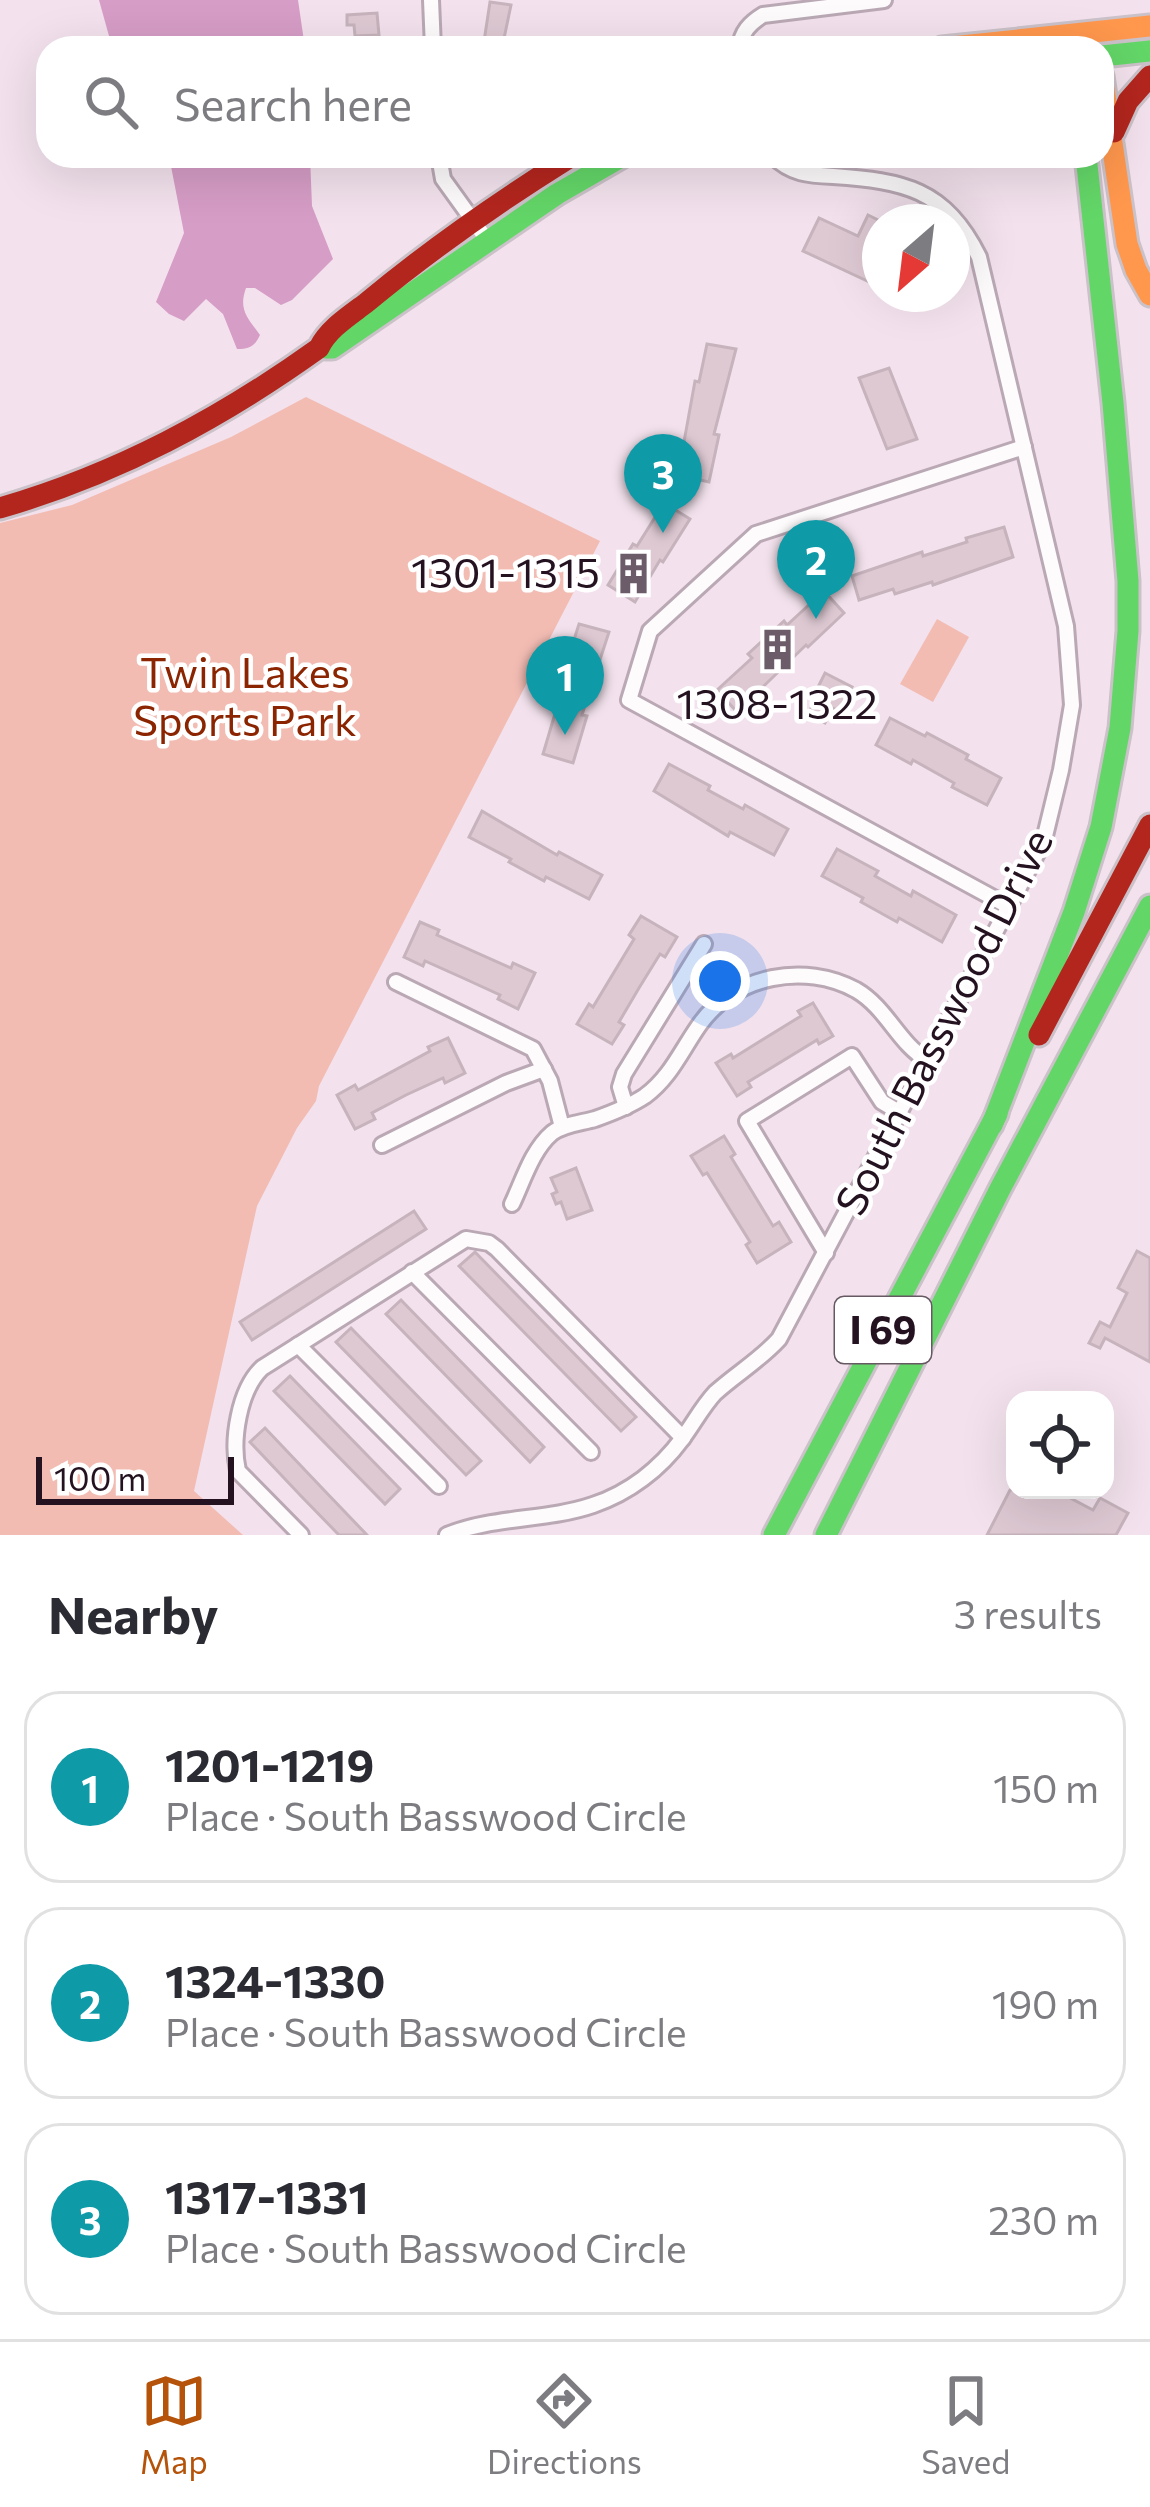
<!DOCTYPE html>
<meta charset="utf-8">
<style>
body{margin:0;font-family:Commissioner,sans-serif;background:#f2f2f3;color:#2b2b33}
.controls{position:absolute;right:36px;bottom:36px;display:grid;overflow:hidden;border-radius:24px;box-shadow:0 12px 48px #0002}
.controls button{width:108px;height:108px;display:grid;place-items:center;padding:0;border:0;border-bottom:3px solid #e1e1e2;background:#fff;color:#2b2b33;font:60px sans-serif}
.compass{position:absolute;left:862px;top:204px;width:108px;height:108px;border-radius:50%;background:#fff;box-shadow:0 12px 48px #0002;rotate:208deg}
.scale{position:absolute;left:36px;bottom:30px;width:198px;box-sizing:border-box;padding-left:12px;border:6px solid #241220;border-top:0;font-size:33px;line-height:42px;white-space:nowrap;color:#241220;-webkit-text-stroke:9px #fff;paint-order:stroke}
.you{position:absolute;left:720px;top:981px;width:42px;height:42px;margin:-30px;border:9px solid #fff;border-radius:50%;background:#1a73e8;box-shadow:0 0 0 18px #1a73e833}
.badge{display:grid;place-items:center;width:78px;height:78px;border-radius:50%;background:#b45309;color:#fff;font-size:39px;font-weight:700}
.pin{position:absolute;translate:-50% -99px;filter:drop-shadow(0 3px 6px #0008)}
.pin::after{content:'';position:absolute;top:63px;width:42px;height:36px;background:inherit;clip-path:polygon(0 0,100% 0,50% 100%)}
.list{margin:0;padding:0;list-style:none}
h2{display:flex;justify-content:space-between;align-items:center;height:156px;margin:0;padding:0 48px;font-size:51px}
h2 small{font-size:39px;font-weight:400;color:#7c7c81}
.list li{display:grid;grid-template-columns:78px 1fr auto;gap:36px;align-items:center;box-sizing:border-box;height:192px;margin:0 24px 24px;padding:0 24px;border:3px solid #e1e1e2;border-radius:36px}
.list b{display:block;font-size:45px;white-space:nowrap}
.list p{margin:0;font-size:39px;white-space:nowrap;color:#7c7c81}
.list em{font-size:39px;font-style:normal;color:#7c7c81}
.icon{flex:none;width:66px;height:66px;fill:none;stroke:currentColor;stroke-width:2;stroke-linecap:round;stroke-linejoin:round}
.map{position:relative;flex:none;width:1150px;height:1535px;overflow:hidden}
.search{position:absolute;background:#fff;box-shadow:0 12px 48px #0002;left:36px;right:36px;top:36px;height:132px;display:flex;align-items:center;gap:30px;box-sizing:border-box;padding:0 42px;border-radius:36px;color:#7c7c81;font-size:45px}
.sheet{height:804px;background:#fff}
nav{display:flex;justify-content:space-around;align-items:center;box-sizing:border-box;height:168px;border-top:3px solid #e1e1e2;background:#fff;font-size:33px;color:#7c7c81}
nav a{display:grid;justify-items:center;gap:6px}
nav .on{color:#b45309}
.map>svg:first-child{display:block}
.green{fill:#f2bcb3}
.water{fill:#d69dc6}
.building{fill:#dec9d3;stroke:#c6b3bc;stroke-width:3}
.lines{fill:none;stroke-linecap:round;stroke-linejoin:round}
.street-casing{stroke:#baa9b5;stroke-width:20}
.fast-casing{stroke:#cbc1c8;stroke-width:27}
.slow-casing{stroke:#cbc1c8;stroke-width:27}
.jam-casing{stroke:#cbc1c8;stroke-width:27}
.street{stroke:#fdfbfc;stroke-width:14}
.fast{stroke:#63d668;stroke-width:21}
.slow{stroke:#ff974d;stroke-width:21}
.jam{stroke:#b3261e;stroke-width:21}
.labels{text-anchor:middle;stroke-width:9;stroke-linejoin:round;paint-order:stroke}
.shield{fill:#fff;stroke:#665963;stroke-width:3}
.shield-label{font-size:39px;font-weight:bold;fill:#241220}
.poi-label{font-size:42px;fill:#241220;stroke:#fff;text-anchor:end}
.park-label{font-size:42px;fill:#8b2400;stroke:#fff}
.street-label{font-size:42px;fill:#241220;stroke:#fff}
</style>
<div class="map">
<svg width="1150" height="1535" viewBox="0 0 1150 1535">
<rect width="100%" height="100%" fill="#f3e2ed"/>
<g class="green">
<polygon points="306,397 600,541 319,1086 316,1101 297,1128 257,1206 194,1491 243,1535 0,1535 0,523 72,505 231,437"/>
<polygon points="937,619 969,637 933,702 900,684"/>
</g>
<g class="water">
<polygon points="99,0 298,0 305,48 119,48 109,36"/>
<path d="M 169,156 L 310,156 L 312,206 L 333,259 L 292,300 L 281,305 L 255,288 L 246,288 C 238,310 248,318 260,335 C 255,346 250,349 237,349 L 223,314 L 206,299 L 184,321 L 169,314 L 156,302 L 184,233 Z"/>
</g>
<g class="building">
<polygon points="490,2 511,5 502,48 483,48"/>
<polygon points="377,13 379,35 355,36 354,25 347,25 347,15"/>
<polygon points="868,215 880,221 880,287 803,251 819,218 858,236"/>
<polygon points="707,344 736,349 714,434 719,435 709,482 678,475 695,381 699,382"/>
<polygon points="889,368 917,439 887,449 859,378"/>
<polygon points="664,503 690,519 663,562 660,560 635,602 608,585 633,544 637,546"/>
<polygon points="1004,527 1013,557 933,585 932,582 895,594 893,589 859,600 852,576 922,552 923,556 967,542 966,538"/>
<polygon points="824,591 844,613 808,647 806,645 737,712 717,690 752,658 748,654 784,621 787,625"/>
<polygon points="579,624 609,632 582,715 587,716 573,763 543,754 557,707 553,706"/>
<polygon points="825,673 852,687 839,711 832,708 825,723 808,714 821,688 818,687"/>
<polygon points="890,718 925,736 927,733 968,755 966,759 1001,778 987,805 952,787 954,783 913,760 911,764 876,745"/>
<polygon points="669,764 710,786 708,790 743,809 745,805 788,829 774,855 730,832 728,836 654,791"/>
<polygon points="482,811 557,855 559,852 602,875 589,899 546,877 544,881 509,862 511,859 469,837"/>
<polygon points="837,849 878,871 875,876 911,896 913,891 956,915 942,942 899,918 897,922 861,902 863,898 822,876"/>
<polygon points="641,916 677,937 665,957 660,954 639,988 619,1022 624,1025 612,1044 577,1024 589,1004 593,1007 634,939 629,935"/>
<polygon points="420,922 439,930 437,935 511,968 513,963 535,973 518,1009 498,999 500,995 463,978 425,961 423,966 404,957"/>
<polygon points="813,1003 833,1036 819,1044 817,1040 748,1082 751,1087 737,1096 716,1063 731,1054 733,1058 801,1016 798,1011"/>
<polygon points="448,1038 465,1073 445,1083 443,1078 406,1095 372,1113 375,1119 355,1129 337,1095 355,1085 358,1090 430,1051 428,1047"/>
<polygon points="724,1136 735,1154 731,1157 773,1226 779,1222 791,1242 757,1263 746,1245 750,1242 707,1173 703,1175 691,1156"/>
<polygon points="576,1168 592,1210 567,1219 561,1202 556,1204 552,1194 557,1192 551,1178"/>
<polygon points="414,1211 426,1229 252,1340 240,1322"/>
<polygon points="1137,1251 1150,1258 1150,1362 1105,1338 1100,1348 1089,1343 1100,1322 1110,1327 1127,1293 1118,1288"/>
<polygon points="475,1252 636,1417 621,1431 459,1266"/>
<polygon points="401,1300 544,1447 530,1462 386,1314"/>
<polygon points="351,1328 481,1461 466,1475 336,1342"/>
<polygon points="290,1376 400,1489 385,1504 274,1391"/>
<polygon points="265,1428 322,1488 367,1535 339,1535 301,1496 250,1442"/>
<polygon points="1010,1490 1055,1490 1093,1510 1100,1498 1128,1513 1116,1535 987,1535"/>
</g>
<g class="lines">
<defs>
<g id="street">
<polyline points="431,0 433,48"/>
<path d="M 740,48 C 741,32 750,23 763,15 L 884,0"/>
<polyline points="439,156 443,179 487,240"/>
<polyline points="1010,907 629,700 650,631 756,534 1024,447"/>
<polyline points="396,982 533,1049 550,1081 562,1127"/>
<polyline points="626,1107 620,1087 624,1074 704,944"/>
<polyline points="382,1145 506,1083 544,1069"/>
<path d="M 512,1204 C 523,1181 532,1150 552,1133 C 564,1124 581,1123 595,1119 C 612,1113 630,1106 645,1096 C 671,1077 682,1049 700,1024 C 735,975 805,962 856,990 C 887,1008 898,1043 927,1060"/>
<polyline points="826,1253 747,1121 852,1056 882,1102 899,1112"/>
<polyline points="412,1272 591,1452"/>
<polyline points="298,1345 439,1486"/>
<path d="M 301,1535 L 238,1471 C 231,1440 239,1390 262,1368 L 466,1239 L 489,1243 L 497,1249 L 683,1438"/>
<path d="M 447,1535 C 494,1516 546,1521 593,1505 C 629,1493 660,1469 682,1439 C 694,1423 702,1407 715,1393 C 736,1374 760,1360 779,1339 L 1044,840 L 1061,770 L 1072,705 L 1066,626 L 979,257 C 945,188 903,181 833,176 C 809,175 791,174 773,156"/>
</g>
<g id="fast">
<polyline points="1102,56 1150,51"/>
<polyline points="326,348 332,348 557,194 623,156"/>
<polyline points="992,1125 1074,912 1101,827 1120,728 1128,631 1128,581 1113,403 1086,156"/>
<polyline points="774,1535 997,1114"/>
<polyline points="826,1535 1000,1189 1150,906"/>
</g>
<g id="slow">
<polyline points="942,48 1150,26"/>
<polyline points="1102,76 1127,244 1136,270 1150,295"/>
</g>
<g id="jam">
<polyline points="1114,132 1128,101 1150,76"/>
<path d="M 0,508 C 117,474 220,419 319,348 C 328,329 349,316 366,303 C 431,249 500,201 572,156"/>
<polyline points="1039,1035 1150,825"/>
</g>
</defs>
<use href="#street" class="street-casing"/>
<use href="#fast" class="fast-casing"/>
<use href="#slow" class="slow-casing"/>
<use href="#jam" class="jam-casing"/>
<use href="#street" class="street"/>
<use href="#fast" class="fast"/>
<use href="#slow" class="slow"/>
<use href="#jam" class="jam"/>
</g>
<defs>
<symbol id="building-bare" viewBox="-9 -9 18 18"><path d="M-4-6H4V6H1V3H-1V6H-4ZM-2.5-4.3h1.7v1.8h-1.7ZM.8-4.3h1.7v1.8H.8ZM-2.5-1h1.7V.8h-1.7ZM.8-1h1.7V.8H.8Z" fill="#6c5b68" stroke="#fff" stroke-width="2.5" paint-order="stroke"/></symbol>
</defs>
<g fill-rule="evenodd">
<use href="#building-bare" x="604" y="544" width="59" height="59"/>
<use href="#building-bare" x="748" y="620" width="59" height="59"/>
</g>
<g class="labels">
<rect class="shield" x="835" y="1297" width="96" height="66" rx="9"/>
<g class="shield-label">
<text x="883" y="1344">I 69</text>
</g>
<g class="poi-label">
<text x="600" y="588">1301-1315</text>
<text x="777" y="719" text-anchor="middle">1308-1322</text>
</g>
<g class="park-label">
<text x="245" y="688">Twin Lakes<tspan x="245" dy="48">Sports Park</tspan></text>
</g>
<g class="street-label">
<text transform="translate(944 1022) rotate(-63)" y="15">South Basswood Drive</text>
</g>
</g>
</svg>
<div class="controls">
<button><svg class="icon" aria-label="locate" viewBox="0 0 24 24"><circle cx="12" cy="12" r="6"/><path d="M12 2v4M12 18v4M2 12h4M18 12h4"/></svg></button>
</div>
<svg class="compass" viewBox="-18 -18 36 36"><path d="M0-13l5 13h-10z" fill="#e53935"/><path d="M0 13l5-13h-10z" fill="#7c7c81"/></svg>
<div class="scale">100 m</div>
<div class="you"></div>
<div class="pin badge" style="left:565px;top:735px;background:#0f9aa8">1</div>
<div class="pin badge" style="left:816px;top:619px;background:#0f9aa8">2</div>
<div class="pin badge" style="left:663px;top:533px;background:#0f9aa8">3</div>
<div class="search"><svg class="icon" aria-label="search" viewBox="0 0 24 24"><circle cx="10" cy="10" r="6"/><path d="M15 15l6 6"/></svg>Search here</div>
</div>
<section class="sheet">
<h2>Nearby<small>3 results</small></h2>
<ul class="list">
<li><span class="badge" style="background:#0f9aa8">1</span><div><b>1201-1219</b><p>Place · South Basswood Circle</p></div><em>150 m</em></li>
<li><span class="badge" style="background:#0f9aa8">2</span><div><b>1324-1330</b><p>Place · South Basswood Circle</p></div><em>190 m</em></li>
<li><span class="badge" style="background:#0f9aa8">3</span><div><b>1317-1331</b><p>Place · South Basswood Circle</p></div><em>230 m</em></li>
</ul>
</section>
<nav>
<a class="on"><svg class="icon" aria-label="map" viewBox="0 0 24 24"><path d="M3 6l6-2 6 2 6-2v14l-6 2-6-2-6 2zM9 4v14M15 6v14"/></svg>Map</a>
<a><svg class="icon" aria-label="directions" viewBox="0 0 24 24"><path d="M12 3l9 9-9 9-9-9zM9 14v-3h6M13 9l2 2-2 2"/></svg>Directions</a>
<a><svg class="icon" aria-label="saved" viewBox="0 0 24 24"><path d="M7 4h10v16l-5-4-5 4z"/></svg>Saved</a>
</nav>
